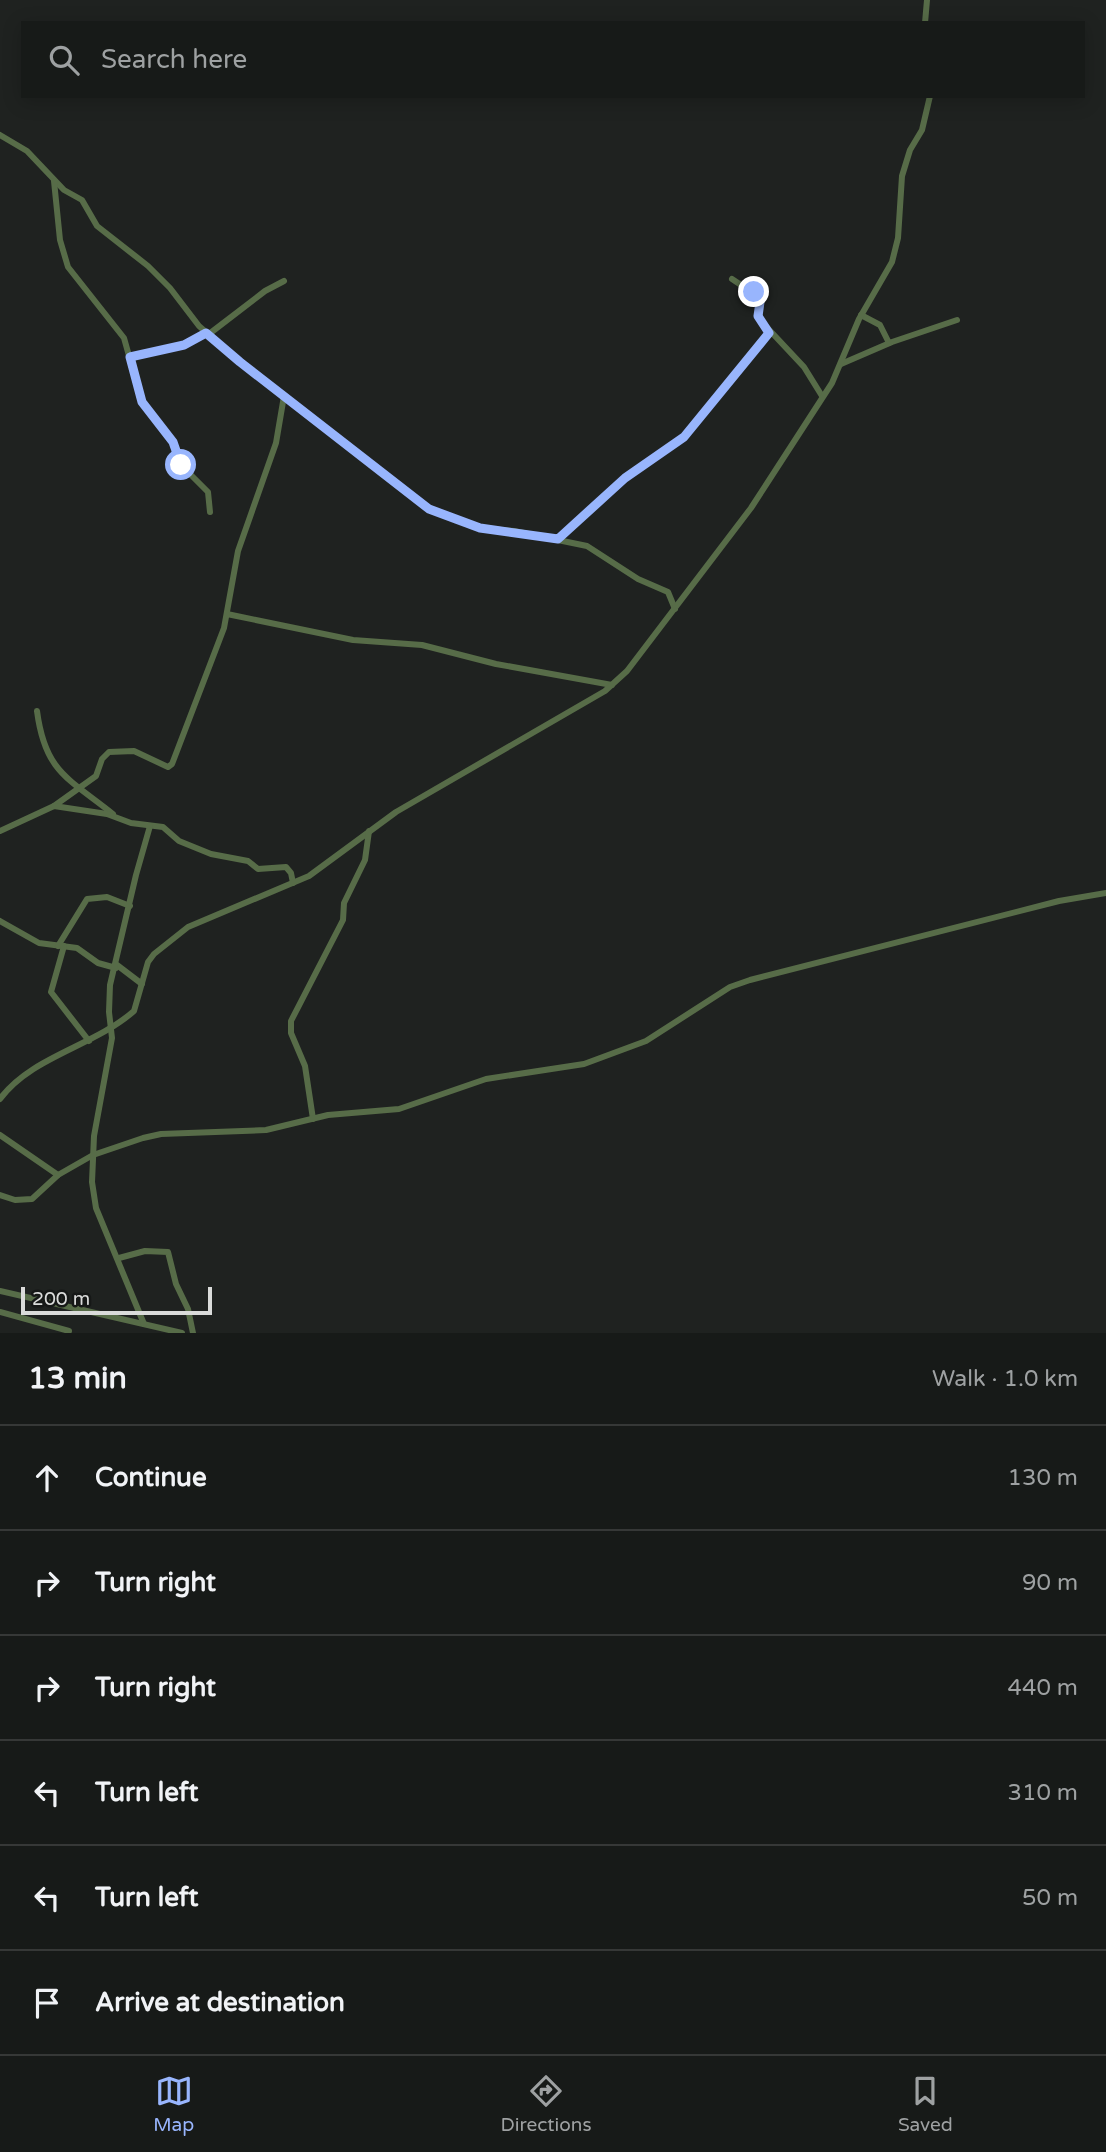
<!DOCTYPE html>
<meta charset="utf-8">
<style>
body{margin:0;font-family:"Varela Round",sans-serif;background:#242725;color:#f1f3f6}
.scale{position:absolute;left:21px;bottom:18px;width:191px;box-sizing:border-box;padding-left:7px;border:4px solid #dadbda;border-top:0;font-size:19px;line-height:24px;white-space:nowrap;color:#dadbda;-webkit-text-stroke:5px #161817;paint-order:stroke}
.stop{position:absolute;width:21px;height:21px;margin:-16px;border:5px solid #98b5fd;border-radius:50%;background:#fff}
.stop.end{background:#98b5fd;border-color:#fff;box-shadow:0 2px 7px #0008}
.list{margin:0;padding:0;list-style:none}
h2{display:flex;justify-content:space-between;align-items:center;height:91px;margin:0;padding:0 28px;font-size:30px}
h2 small{font-size:23px;font-weight:400;color:#9ea1a2}
.list li{display:grid;grid-template-columns:46px 1fr auto;gap:21px;align-items:center;box-sizing:border-box;height:105px;padding:0 28px;border-top:2px solid #363837}
.list b{display:block;font-size:26px;white-space:nowrap}
.list em{font-size:23px;font-style:normal;color:#9ea1a2}
.icon{flex:none;width:38px;height:38px;fill:none;stroke:currentColor;stroke-width:2;stroke-linecap:round;stroke-linejoin:round}
.map{position:relative;flex:none;width:1106px;height:1333px;overflow:hidden}
.search{position:absolute;background:#171a18;box-shadow:0 4px 18px #0003;left:21px;right:21px;top:21px;height:77px;display:flex;align-items:center;gap:18px;box-sizing:border-box;padding:0 24px;border-radius:0px;color:#9ea1a2;font-size:26px}
.sheet{height:721px;background:#171a18}
nav{display:flex;justify-content:space-around;align-items:center;box-sizing:border-box;height:98px;border-top:2px solid #363837;background:#171a18;font-size:19px;color:#9ea1a2}
nav a{display:grid;justify-items:center;gap:4px}
nav .on{color:#98b5fd}
.map>svg:first-child{display:block}
.lines{fill:none;stroke-linecap:round;stroke-linejoin:round}
.minor{stroke:#576c48;stroke-width:6}
.route{stroke:#98b5fd;stroke-width:9}
</style>
<div class="map">
<svg width="1106" height="1333" viewBox="0 0 1106 1333">
<rect width="100%" height="100%" fill="#1f2220"/>
<g class="lines">
<g class="minor">
<polyline points="925,23 927,0"/>
<polyline points="0,135 27,151 64,190 82,200 97,226 148,266 170,288 199,326 240,362 429,509 480,528 514,531 587,546 638,579 668,592 675,609"/>
<polyline points="54,181 60,240 68,267 124,338 142,402 175,446 179,463 208,492 210,512"/>
<polyline points="732,279 759,297 760,320 804,367 822,396"/>
<polyline points="861,315 880,325 889,343"/>
<polyline points="209,334 265,291 284,281"/>
<polyline points="130,357 184,345 207,333"/>
<polyline points="841,364 892,342 957,320"/>
<polyline points="557,539 637,469 684,437 769,333"/>
<polyline points="227,614 353,640 422,645 496,664 612,685"/>
<path d="M 37,711 C 45,772 68,778 113,814"/>
<polyline points="54,806 96,776 102,759 109,752 134,751 168,767 172,764 224,628 238,551 276,443 284,396"/>
<polyline points="0,831 54,806 107,814 131,823 163,827 179,841 211,854 248,861 258,869 286,867 291,873 293,883"/>
<polyline points="0,921 39,943 77,948 98,963 116,968"/>
<polyline points="58,946 87,899 107,897 130,906"/>
<polyline points="64,946 51,992 89,1041"/>
<polyline points="117,965 142,984"/>
<path d="M 0,1099 C 32,1056 93,1047 134,1011 L 148,962 L 154,954 L 188,927 L 309,876 L 396,812 L 605,691 L 627,671 L 751,508 L 832,383 L 859,319 L 892,262 L 898,238 L 902,176 L 910,150 L 922,130 L 930,96"/>
<polyline points="313,1119 305,1066 291,1033 291,1021 343,920 344,903 365,860 369,831"/>
<polyline points="0,1135 58,1175"/>
<polyline points="0,1195 15,1200 32,1199 58,1175 93,1155 143,1138 161,1134 266,1130 328,1115 399,1109 486,1079 584,1064 646,1041 730,987 750,980 1059,901 1106,893"/>
<polyline points="119,1258 145,1251 168,1252 176,1284 188,1309 193,1333"/>
<polyline points="0,1291 182,1333"/>
<polyline points="0,1312 69,1331"/>
<polyline points="144,1324 96,1208 92,1182 94,1136 112,1038 109,1012 110,985 136,875 150,826"/>
</g>
</g>
<g class="lines">
<polyline class="route" points="181,465 173,442 142,402 130,357 184,345 206,333 240,362 429,509 480,528 558,539 625,478 684,437 769,333 758,316 760,302 754,292"/>
</g>
</svg>
<div class="scale">200 m</div>
<div class="stop" style="left:181px;top:465px"></div>
<div class="stop end" style="left:754px;top:292px"></div>
<div class="search"><svg class="icon" aria-label="search" viewBox="0 0 24 24"><circle cx="10" cy="10" r="6"/><path d="M15 15l6 6"/></svg>Search here</div>
</div>
<section class="sheet">
<h2>13 min<small>Walk · 1.0 km</small></h2>
<ul class="list">
<li><svg class="icon" aria-label="ahead" viewBox="0 0 24 24"><path d="M12 20V5M6 11l6-6 6 6"/></svg><div><b>Continue</b></div><em>130 m</em></li>
<li><svg class="icon" aria-label="right" viewBox="0 0 24 24"><path d="M7 20v-9h11M14 6l5 5-5 5"/></svg><div><b>Turn right</b></div><em>90 m</em></li>
<li><svg class="icon" aria-label="right" viewBox="0 0 24 24"><path d="M7 20v-9h11M14 6l5 5-5 5"/></svg><div><b>Turn right</b></div><em>440 m</em></li>
<li><svg class="icon" aria-label="left" viewBox="0 0 24 24"><path d="M17 20v-9H6M10 6l-5 5 5 5"/></svg><div><b>Turn left</b></div><em>310 m</em></li>
<li><svg class="icon" aria-label="left" viewBox="0 0 24 24"><path d="M17 20v-9H6M10 6l-5 5 5 5"/></svg><div><b>Turn left</b></div><em>50 m</em></li>
<li><svg class="icon" aria-label="arrive" viewBox="0 0 24 24"><path d="M6 21V4h12l-3 4 3 4H6"/></svg><div><b>Arrive at destination</b></div></li>
</ul>
</section>
<nav>
<a class="on"><svg class="icon" aria-label="map" viewBox="0 0 24 24"><path d="M3 6l6-2 6 2 6-2v14l-6 2-6-2-6 2zM9 4v14M15 6v14"/></svg>Map</a>
<a><svg class="icon" aria-label="directions" viewBox="0 0 24 24"><path d="M12 3l9 9-9 9-9-9zM9 14v-3h6M13 9l2 2-2 2"/></svg>Directions</a>
<a><svg class="icon" aria-label="saved" viewBox="0 0 24 24"><path d="M7 4h10v16l-5-4-5 4z"/></svg>Saved</a>
</nav>
